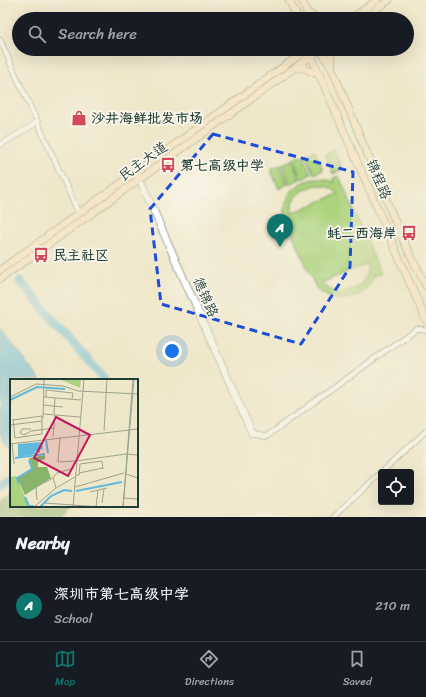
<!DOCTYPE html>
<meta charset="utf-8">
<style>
body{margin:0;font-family:Sriracha,"LXGW WenKai TC",sans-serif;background:#242831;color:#f1f3f6}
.controls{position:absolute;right:12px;bottom:12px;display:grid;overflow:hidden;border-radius:4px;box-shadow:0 4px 16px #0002}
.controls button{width:36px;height:36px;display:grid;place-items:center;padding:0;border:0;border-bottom:1px solid #363941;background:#171b24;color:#f1f3f6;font:20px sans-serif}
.you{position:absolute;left:172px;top:351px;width:14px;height:14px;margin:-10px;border:3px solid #fff;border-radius:50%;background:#1a73e8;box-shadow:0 0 0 6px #1a73e833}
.badge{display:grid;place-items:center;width:26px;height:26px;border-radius:50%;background:#0f766e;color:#fff;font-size:13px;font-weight:700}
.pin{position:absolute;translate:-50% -33px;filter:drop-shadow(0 1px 2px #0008)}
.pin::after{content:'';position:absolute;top:21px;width:14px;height:12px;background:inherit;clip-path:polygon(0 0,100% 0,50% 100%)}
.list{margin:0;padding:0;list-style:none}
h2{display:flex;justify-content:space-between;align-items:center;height:52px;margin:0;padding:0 16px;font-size:17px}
h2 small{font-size:13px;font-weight:400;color:#9ea1a6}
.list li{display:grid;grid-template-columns:26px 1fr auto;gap:12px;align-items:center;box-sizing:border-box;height:72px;padding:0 16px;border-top:1px solid #363941}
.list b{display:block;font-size:15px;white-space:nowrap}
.list p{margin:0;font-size:13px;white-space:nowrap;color:#9ea1a6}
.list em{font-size:13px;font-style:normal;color:#9ea1a6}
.icon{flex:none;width:22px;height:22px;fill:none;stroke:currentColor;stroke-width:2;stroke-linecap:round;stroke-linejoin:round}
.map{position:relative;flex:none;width:426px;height:517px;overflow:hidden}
.search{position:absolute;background:#171b24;box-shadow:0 4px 16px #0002;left:12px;right:12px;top:12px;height:44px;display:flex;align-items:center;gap:10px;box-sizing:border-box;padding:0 14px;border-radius:22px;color:#9ea1a6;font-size:15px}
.sheet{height:124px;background:#171b24}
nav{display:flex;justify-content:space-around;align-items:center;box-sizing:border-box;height:56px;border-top:1px solid #363941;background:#171b24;font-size:11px;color:#9ea1a6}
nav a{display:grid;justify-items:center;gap:2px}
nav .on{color:#0f766e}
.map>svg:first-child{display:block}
.green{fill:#abd27c;stroke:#658858;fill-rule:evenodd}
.forest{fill:#88b46c;stroke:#547850}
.water{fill:#61b9de;stroke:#407b89}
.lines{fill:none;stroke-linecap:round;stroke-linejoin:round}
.river{stroke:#61b9de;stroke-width:9}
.minor-casing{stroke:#3e564a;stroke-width:6}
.tertiary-casing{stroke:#3e564a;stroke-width:8}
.secondary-casing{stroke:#3e564a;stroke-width:8}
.minor{stroke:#fff;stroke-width:5}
.tertiary{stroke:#fff;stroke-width:7}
.secondary{stroke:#fce5c4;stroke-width:7}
.marked{fill:none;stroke:#1d4ed8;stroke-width:3;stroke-dasharray:8 5;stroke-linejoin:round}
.labels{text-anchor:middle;stroke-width:3.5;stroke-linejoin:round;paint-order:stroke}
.poi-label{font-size:14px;font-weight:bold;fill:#1f3d34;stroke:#fbf7ec;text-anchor:start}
.street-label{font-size:14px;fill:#1f3d34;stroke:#fbf7ec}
.inset-river{fill:none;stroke:#61b9de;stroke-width:2}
.inset-road{fill:none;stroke:#9ca38e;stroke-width:1}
.view{fill:#c2185b;fill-opacity:0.15;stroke:#c2185b;stroke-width:2}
.inset-edge{fill:none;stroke:#1f3d34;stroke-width:2}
</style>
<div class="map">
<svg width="426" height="517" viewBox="0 0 426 517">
<rect width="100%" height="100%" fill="#fbf7ec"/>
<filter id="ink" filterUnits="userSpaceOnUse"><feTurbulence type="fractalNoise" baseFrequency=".025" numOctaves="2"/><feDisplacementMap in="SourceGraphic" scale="8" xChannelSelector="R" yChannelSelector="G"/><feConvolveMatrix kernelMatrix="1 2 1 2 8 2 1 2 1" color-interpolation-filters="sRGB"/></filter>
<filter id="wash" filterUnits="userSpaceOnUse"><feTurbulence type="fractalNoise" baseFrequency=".012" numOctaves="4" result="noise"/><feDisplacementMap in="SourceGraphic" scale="16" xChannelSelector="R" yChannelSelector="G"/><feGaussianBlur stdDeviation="0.9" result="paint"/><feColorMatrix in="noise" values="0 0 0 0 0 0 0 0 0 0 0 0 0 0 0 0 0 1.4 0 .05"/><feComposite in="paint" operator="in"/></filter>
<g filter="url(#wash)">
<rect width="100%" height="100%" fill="#efe7ca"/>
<g class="green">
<polygon points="315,150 323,170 314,174 305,154"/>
<polygon points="334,150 343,169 333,174 325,154"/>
<polygon points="303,155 311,174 302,179 293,159"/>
<polygon points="292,160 300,179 290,184 282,164"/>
<polygon points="280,165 288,184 279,189 270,169"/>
<path d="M 339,176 L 381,274 L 376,276 L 374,274 C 368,301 333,307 316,288 L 286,219 C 279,191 308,171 334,182 L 333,178 ZM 318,185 C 326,186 333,188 338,194 L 292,213 C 290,198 304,187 318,185 ZM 367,264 C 371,289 337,301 321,283 Z"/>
</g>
<polygon class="forest" points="11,492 11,506 71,506 59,517 0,517 0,501"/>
<polygon class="water" points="0,328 40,380 11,380 11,448 10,449 0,435"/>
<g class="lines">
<g class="river">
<polyline points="20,281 105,380"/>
<polyline points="0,484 11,476"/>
</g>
</g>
</g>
<g filter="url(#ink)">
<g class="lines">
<defs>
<g id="minor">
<polyline points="0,40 79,214"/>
<polyline points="0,145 38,122"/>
<polyline points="252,433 267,436 417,328 426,330"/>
<polyline points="382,472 426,431"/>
<polyline points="333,517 381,473"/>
</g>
<polyline id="tertiary" points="137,173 252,433"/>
<g id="secondary">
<polyline points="289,0 298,19"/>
<polyline points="302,0 309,19"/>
<polyline points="307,12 317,19"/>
<polyline points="351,19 377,0"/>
<polyline points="363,19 389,0"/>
<polyline points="320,49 333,71 402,238 426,286"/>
<polyline points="310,53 426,320"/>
<polyline points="332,66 331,54 332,49"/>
<polyline points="295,68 303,68 320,75"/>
<polyline points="0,270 294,59 309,49"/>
<polyline points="0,279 321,49"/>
</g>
</defs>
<use href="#minor" class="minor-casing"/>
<use href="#tertiary" class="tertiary-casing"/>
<use href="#secondary" class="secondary-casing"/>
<use href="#minor" class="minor"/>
<use href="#tertiary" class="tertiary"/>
<use href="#secondary" class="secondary"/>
</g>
</g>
<path d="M0 0H426V517H0ZM 213,134 L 353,172 L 350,267 L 301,344 L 161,304 L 150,209 Z" fill="#efe7ca" fill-opacity=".55" fill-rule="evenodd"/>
<path class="marked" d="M 213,134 L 353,172 L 350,267 L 301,344 L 161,304 L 150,209 Z"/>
<defs>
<symbol id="shop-bare" viewBox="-9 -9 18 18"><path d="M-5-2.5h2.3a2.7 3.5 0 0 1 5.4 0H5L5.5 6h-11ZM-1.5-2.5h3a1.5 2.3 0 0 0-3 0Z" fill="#d1495b" stroke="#fbf7ec" stroke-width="2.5" paint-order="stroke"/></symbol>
<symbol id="bus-bare" viewBox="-9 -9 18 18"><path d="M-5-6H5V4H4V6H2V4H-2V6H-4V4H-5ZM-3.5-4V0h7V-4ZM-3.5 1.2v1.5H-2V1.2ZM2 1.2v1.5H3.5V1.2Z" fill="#d1495b" stroke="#fbf7ec" stroke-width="2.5" paint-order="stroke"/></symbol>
</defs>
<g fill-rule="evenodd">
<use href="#shop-bare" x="68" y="107" width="22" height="22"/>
<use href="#bus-bare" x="157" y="154" width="22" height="22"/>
<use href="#bus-bare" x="398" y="222" width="22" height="22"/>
<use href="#bus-bare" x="30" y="244" width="22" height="22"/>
</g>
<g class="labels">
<g class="poi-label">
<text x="91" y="123">沙井海鲜批发市场</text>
<text x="180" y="170">第七高级中学</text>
<text x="397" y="238" text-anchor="end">蚝二西海岸</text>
<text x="53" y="260">民主社区</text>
</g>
<g class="street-label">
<text transform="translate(143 161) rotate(-36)" y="5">民主大道</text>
<text transform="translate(379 179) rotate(67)" y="5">锦程路</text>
<text transform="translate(206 297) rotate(66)" y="5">德锦路</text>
</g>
</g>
<g transform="translate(10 379)">
<rect width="128" height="128" fill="#efe7ca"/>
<path d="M 49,0 L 71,0 L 70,9 ZM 6,97 L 19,128 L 0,128 L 0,98 Z" fill="#abd27c"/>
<path d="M 35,76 L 35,80 L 28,83 L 28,88 L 37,88 L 41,99 L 15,116 L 7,99 L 22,90 L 19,79 Z" fill="#88b46c"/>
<path d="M 32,63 L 33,70 L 30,71 L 30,74 L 25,72 L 25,75 L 8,78 L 8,65 Z" fill="#61b9de"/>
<path class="inset-river" d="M 0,21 L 27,8 L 55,10M 36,61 L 38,74M 5,79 L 35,75M 9,105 L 7,99 L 22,90 L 19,81M 66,112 L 112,103M 15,118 L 19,127 L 24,127M 30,128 L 41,117 L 54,111 L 62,112"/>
<path class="inset-road" d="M 0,18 L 26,5 L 53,7 L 68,12 L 128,15M 34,18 L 71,21M 36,18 L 36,11 L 63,14 L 62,20M 33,26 L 53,28M 33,35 L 70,38M 44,35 L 45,19M 33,39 L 34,0M 3,40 L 5,59 L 32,55 L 32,37 L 3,41M 0,46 L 32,42M 21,50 L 12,50 L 10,54 L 14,56 L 21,52 L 44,49M 94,52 L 97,0M 43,58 L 45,36M 50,58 L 48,83 L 66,82M 2,64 L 4,85M 0,65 L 128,50M 66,82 L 116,75 L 128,76M 69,94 L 93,89M 116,95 L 128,99M 66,96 L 69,96 L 70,85 L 92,82 L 93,90M 65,108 L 114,94M 46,109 L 43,99 L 47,94 L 64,89M 80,113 L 97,109M 114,119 L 128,120M 27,121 L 26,108 L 43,99M 35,124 L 90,128M 92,124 L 94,110M 24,128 L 46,109 L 65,98M 63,128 L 74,0M 86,128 L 88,111M 113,128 L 124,0M 113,128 L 123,0"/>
<path class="view" d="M 46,38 L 80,56 L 58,97 L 24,79 Z"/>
<rect width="128" height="128" class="inset-edge"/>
</g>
</svg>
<div class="controls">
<button><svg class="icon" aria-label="locate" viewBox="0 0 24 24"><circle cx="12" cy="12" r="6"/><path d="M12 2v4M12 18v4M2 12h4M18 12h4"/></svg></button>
</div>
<div class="you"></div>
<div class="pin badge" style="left:280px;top:247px">A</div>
<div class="search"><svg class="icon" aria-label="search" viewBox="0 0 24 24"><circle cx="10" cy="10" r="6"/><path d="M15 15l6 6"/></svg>Search here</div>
</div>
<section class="sheet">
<h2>Nearby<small></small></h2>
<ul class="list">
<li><span class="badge">A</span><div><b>深圳市第七高级中学</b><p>School</p></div><em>210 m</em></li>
</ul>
</section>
<nav>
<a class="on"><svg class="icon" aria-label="map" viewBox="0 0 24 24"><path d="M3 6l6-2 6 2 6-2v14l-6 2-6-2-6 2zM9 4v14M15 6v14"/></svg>Map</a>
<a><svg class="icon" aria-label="directions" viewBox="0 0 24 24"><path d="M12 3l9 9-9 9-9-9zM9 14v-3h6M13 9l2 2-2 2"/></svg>Directions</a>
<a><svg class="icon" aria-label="saved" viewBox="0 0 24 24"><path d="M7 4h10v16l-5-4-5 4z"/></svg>Saved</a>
</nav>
